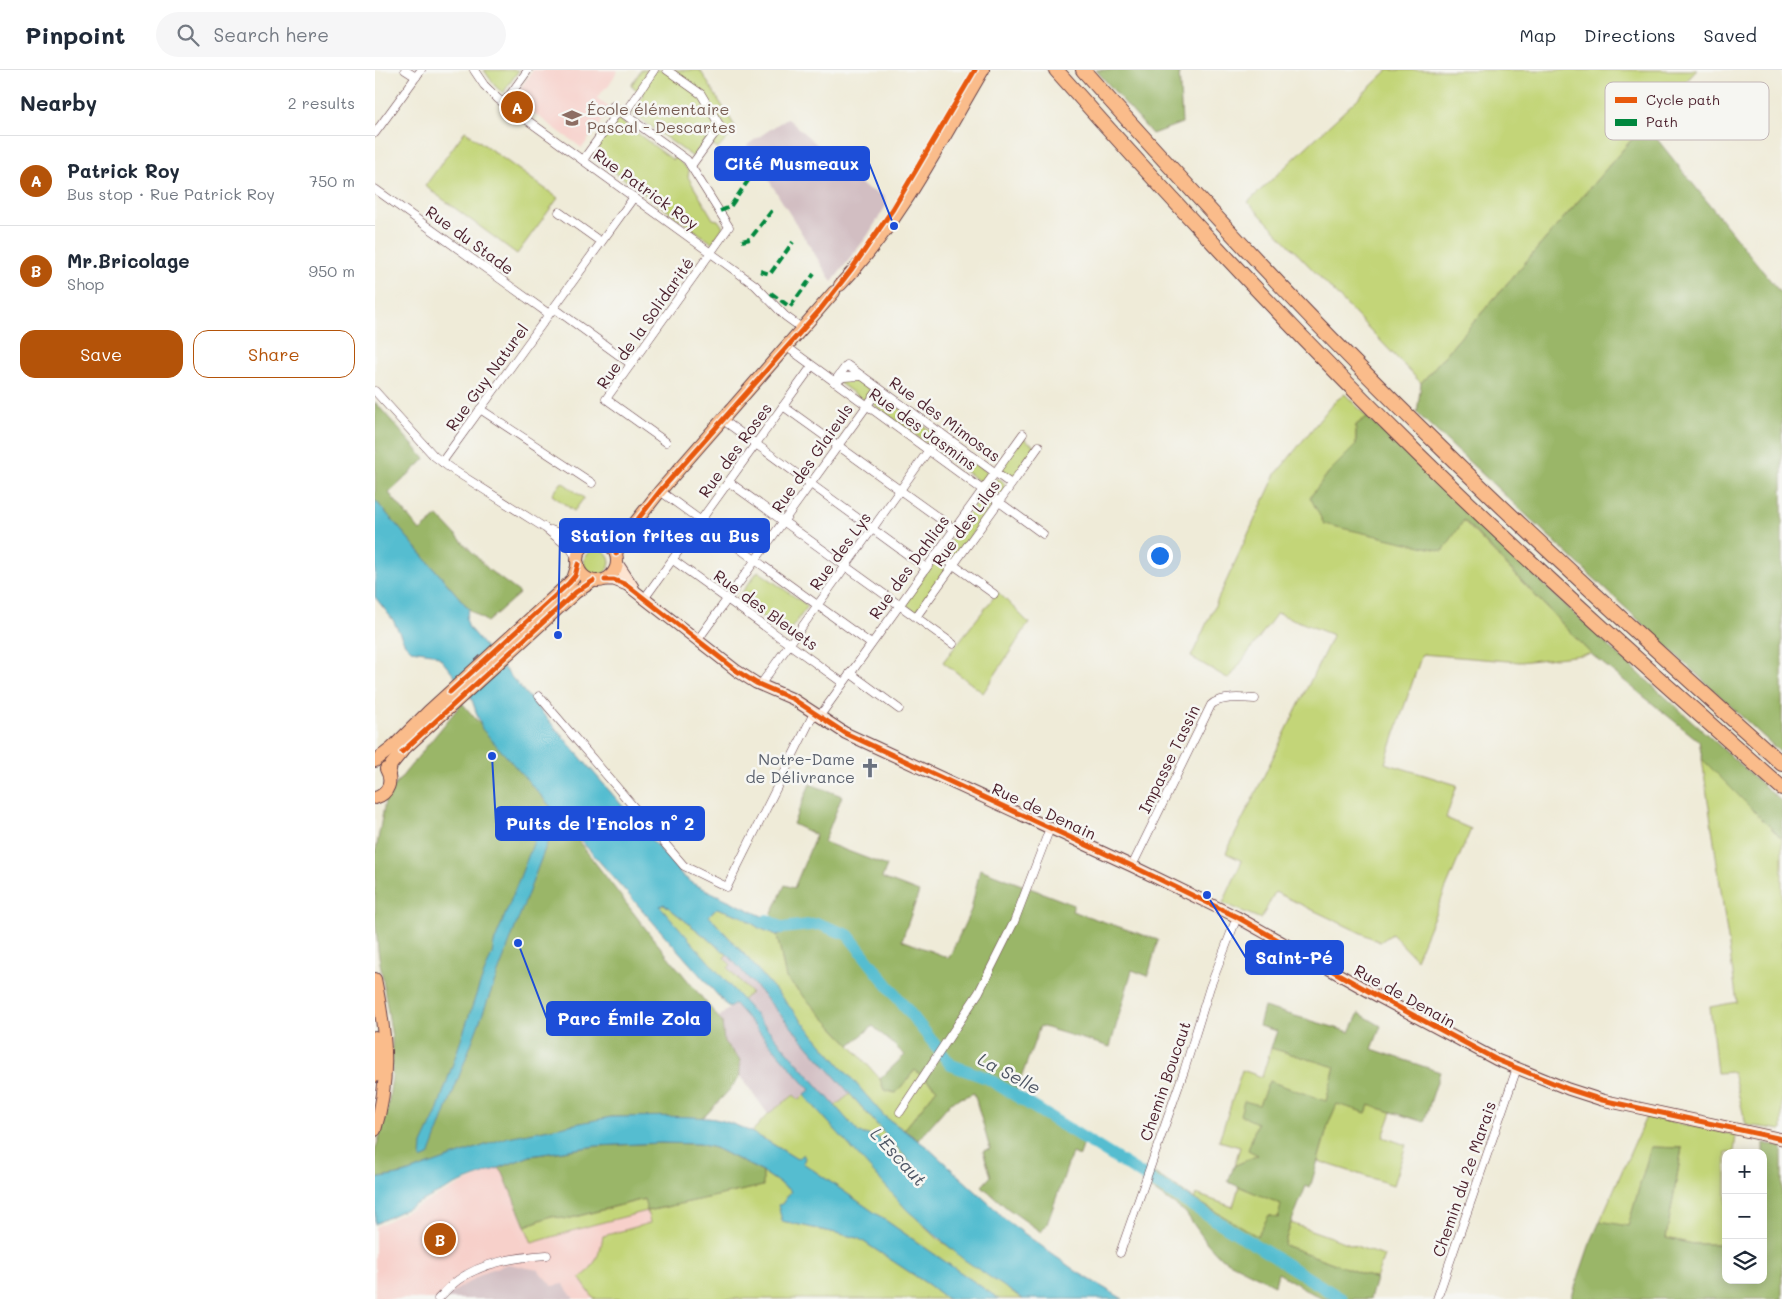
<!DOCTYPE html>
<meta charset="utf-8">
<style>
body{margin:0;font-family:Mali,sans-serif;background:#f6f6f7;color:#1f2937}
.controls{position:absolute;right:15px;bottom:15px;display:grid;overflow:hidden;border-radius:10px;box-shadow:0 2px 12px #0003}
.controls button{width:45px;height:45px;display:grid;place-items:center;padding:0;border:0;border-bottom:1px solid #e0e1e3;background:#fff;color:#1f2937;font:25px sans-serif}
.you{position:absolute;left:784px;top:485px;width:18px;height:18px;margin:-12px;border:4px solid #fff;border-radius:50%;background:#1a73e8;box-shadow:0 0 0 8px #1a73e833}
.badge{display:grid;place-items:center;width:32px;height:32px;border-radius:50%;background:#b45309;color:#fff;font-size:16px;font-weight:700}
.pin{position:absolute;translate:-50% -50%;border:2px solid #fff;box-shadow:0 1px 5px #0006}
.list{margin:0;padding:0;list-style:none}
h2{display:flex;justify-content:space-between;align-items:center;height:65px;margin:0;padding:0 20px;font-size:21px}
h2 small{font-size:16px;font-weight:400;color:#747a83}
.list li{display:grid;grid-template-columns:32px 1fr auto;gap:15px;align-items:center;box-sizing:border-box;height:90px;padding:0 20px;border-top:1px solid #e0e1e3}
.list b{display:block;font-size:19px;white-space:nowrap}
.list p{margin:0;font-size:16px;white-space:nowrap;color:#747a83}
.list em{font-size:16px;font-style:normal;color:#747a83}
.actions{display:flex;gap:10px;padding:15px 20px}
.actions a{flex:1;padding:11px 0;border:1px solid #b45309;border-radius:15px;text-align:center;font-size:18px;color:#b45309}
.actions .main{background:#b45309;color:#fff}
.icon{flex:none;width:28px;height:28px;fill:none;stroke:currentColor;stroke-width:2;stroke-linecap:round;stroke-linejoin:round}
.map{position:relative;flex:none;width:1407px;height:1229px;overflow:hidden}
header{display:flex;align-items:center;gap:30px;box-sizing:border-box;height:70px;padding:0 25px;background:#fff;border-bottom:1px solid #e0e1e3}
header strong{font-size:24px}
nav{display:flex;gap:28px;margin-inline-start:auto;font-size:18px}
.search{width:350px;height:45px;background:#f6f6f7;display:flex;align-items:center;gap:12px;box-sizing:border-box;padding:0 18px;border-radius:28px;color:#747a83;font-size:19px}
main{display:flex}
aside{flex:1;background:#fff}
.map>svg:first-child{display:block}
.built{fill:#f7d0ca}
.industrial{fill:#d2bec2}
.green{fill:#c3d578;stroke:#867a52}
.forest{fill:#9ab668;stroke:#726a4a}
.water{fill:#54bdd0;stroke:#4f6e7e;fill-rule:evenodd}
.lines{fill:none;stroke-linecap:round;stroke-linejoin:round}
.river{stroke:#54bdd0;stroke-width:12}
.street-casing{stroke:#633e45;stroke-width:9}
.secondary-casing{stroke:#633e45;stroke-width:13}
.primary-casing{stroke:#633e45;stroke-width:14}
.highway-casing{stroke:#633e45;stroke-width:16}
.street{stroke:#fff;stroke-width:8}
.secondary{stroke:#fde4d1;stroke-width:11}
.primary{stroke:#fabc8b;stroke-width:12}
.highway{stroke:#fabc8b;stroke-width:14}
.quiet{stroke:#00873e;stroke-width:4;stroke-dasharray:8 4;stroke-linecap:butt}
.cycleway-casing{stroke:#f6f6f2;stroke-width:8}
.cycleway{stroke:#e8590c;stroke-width:5}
.labels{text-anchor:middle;stroke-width:5;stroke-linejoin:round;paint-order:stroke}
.education-label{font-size:16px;fill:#785e54;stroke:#f6f6f2;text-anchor:start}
.street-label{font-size:16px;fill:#4a1f2b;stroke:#f6f6f2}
.worship-label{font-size:16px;fill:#5b616d;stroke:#f6f6f2;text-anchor:end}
.water-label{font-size:18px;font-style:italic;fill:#4e5665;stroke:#f6f6f2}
.key{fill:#f6f6f2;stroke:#c2b6b6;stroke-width:1}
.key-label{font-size:14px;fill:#4a1f2b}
.leader{fill:none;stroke:#1d4ed8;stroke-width:2}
.callout-dot{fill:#1d4ed8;stroke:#f6f6f2;stroke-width:2}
.callout{fill:#1d4ed8;stroke:#1d4ed8;stroke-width:2}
.callout-label{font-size:18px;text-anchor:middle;font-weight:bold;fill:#fff}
</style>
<header>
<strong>Pinpoint</strong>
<div class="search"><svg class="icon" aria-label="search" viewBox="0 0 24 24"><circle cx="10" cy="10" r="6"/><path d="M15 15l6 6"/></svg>Search here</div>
<nav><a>Map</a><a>Directions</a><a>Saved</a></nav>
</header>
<main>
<aside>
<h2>Nearby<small>2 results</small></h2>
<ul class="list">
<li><span class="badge">A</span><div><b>Patrick Roy</b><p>Bus stop · Rue Patrick Roy</p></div><em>750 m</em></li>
<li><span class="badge">B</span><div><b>Mr.Bricolage</b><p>Shop</p></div><em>950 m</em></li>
</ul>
<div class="actions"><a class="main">Save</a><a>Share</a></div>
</aside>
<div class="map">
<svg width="1407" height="1229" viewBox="0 0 1407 1229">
<rect width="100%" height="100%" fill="#f6f6f2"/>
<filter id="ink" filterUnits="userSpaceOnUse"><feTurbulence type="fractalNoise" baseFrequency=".02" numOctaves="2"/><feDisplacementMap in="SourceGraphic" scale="10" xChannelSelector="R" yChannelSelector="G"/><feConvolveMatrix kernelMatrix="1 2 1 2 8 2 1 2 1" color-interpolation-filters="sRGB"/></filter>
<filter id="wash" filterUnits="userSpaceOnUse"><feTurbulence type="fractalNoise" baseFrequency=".0096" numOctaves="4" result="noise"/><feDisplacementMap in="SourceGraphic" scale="20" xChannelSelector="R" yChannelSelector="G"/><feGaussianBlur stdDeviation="1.12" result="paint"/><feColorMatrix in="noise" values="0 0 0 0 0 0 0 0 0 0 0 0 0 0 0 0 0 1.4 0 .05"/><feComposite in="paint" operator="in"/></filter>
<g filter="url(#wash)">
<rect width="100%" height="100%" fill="#efebd8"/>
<g class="built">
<polygon points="158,0 243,0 232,18 230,18 222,28 236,39 207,78 138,28"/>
<polygon points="124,1098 128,1103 217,1155 272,1141 284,1200 353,1229 0,1229 0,1157 85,1115"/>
</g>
<g class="industrial">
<polygon points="412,48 491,118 509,126 512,134 493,165 457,212 372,75"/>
<polygon points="352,884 475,1024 460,1036 367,930 375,923 353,898 349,888"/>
<polygon points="360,933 435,1020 424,1031 418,1025 393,1044 369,1011 365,1005 365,990 349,972 347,952 343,948"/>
<polygon points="133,1194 163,1200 177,1216 188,1214 199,1229 67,1229 112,1201"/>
</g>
<g class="green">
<polygon points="109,0 144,0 128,23 120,16"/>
<polygon points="266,0 325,0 361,58 343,79 331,70 318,87 257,43 268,25 256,16"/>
<polygon points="1013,0 1322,0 1270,54 1046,313 873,132"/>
<polygon points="242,48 298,90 300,87 314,101 313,107 338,149 343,150 348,157 337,173 215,84"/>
<polygon points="90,61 183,128 142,184 50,116"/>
<polygon points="484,309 498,320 490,331 463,312 466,310"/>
<polygon points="505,324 560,364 553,374 498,334"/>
<polygon points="970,324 992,347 981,355 981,375 954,402 936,427 1088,450 1216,584 1145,592 1047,584 1010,693 1082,715 1071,748 1096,759 1041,889 1017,864 1005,872 900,822 886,849 848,833 867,791 851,783 958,565 902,543 854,609 816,587 901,404 959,332"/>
<polygon points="648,368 660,376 637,410 624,402"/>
<polygon points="569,370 615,404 608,414 561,380"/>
<circle cx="622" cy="417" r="8"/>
<polygon points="187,412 209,428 199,441 177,425"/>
<polygon points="608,424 620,432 578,490 567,482"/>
<circle cx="222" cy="492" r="13"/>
<polygon points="561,488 573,497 541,542 529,534"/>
<polygon points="383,501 433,536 412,564 362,529"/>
<polygon points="623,522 654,553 608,623 568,592"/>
<polygon points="1327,689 1407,769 1407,1060 1371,1055 1358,1002 1342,1003 1335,937 1362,932"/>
<polygon points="289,834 352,884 349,888 356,895 353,898 376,923 367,930 284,836"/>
<polygon points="342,838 366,846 384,858 402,865 411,908 475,975 505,1009 509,1020 521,1023 540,1000 562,1019 529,1060 509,1046 370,885 334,846"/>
<polygon points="896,978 960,996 951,1032 894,1011 882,1053 883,1085 859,1096 865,1077 844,1071 867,1000 887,1007"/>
<polygon points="475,1024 550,1109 552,1113 549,1116 545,1114 503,1067 484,1063 460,1036"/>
<polygon points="419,1025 424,1030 429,1025 532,1139 563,1169 648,1229 624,1229 428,1093 430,1088 422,1089 391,1070 376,1063 393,1044"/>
<polygon points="962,1033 991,1043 994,1035 1017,1042 1008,1067 1031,1075 1018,1115 943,1091 954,1052"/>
<polygon points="1271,1047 1361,1065 1359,1083 1351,1083 1351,1153 1347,1174 1318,1174 1291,1168 1307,1078 1276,1077 1253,1157 1225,1151"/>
<path d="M 388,1102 L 416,1121 L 407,1134 L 407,1151 L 483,1168 L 554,1215 L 572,1229 L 219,1229 L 205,1209 C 219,1198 225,1184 228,1166 L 275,1153 L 272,1141 L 217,1155 L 157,1173 L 150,1156 L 176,1146 L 192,1149 L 270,1129 L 273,1141 L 387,1116 Z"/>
<polygon points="864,1116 907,1134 903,1148 882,1167 819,1129 821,1124 858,1137"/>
<polygon points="916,1153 1009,1186 1001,1209 909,1175"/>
</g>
<g class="forest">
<polygon points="721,0 804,0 807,53 777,64"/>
<polygon points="1270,54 1407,225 1407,684 1042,343 1046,313"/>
<polygon points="0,332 50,389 14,423 45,461 63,446 114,500 145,523 112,552 94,539 0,430"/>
<polygon points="992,347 1237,579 1407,732 1407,769 1327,689 1324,671 1216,584 1089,450 1068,481 949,454 935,427 954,402 981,375 981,355"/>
<polygon points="87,633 192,756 277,867 347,952 349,972 365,990 365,1005 357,1017 331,1045 325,1048 236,1047 28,1104 0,1109 0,1081 12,1042 17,1007 17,967 3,880 0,846 0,785 11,726"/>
<polygon points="435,714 467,726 449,772 512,796 507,808 544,822 527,870 574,888 596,840 605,799 699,835 697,841 783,870 773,906 757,900 735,977 665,956 641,1022 711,1065 705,1086 697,1083 672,1154 666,1162 632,1138 607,1116 616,1106 608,1081 615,1079 599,1023 576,1032 543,1070 529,1060 562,1019 540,1000 521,1023 509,1020 505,1009 530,985 498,956 475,975 411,908 402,865 410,862 394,850 410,815 419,818 441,765 418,754"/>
<polygon points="889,937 975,962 984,943 1006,956 997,979 1065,1002 1049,1052 994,1035 991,1043 962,1034 954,1052 935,1118 931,1116 916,1153 909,1175 1001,1209 995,1229 947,1229 903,1203 900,1215 846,1188 832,1173 810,1142 772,1116 779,1103 819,1129 882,1166 894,1145 903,1148 906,1134 853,1112 859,1096 883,1085 873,1080 882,1053 865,1045 869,1031 884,1035 894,1011 951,1031 960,997 896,978 902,961 884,956"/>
<polygon points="285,1073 324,1074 340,1078 388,1102 388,1116 272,1141 269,1129 192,1149 176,1146 150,1156 128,1103 124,1098 155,1086 221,1076"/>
<polygon points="1388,1073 1407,1077 1407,1229 1196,1229 1214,1176 1225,1151 1253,1156 1276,1077 1307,1078 1291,1168 1318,1174 1347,1174 1351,1153 1351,1210 1388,1210"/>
</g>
<g class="water">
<path d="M 0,430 L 94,539 L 91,548 L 94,558 L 308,806 L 319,814 L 406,855 L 410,862 L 402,865 L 384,858 L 366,846 L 342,838 L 334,846 L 370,885 L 509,1046 L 552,1077 L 619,1138 L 628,1148 L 702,1202 L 748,1229 L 648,1229 L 634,1220 L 588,1189 L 532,1140 L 429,1025 L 435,1020 L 360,934 L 354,938 L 107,659 L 96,627 L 65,588 L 57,583 L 36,580 L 30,574 L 18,550 L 0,527 ZM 289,834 L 352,884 L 550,1109 L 552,1113 L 549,1116 L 545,1114 L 503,1067 L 484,1063 L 285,836 Z"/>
<polygon points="165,756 177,760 54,1086 46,1089 47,1074 61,1044 103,919 117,884 119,873"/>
<path d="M 236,1047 C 267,1047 301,1045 332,1048 C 362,1050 397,1074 422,1089 L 428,1084 L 430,1088 L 428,1093 L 624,1229 L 572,1229 L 554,1215 L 483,1168 L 407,1151 L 403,1135 L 407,1134 L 416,1121 L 388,1102 L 340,1078 L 324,1074 L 285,1073 L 221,1076 L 155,1086 L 80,1115 L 0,1154 L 0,1109 L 28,1104 L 133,1067 Z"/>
</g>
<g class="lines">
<polyline class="river" points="392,850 407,858 444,854 473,865 576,995 612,1008 967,1229"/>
</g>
</g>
<g filter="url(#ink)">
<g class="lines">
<defs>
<g id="street">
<polyline points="30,0 41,7"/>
<polyline points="99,0 109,15 123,29 380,215 410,246 428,259"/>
<polyline points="292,0 326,24 345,56 316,96"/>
<polyline points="129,33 153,0"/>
<polyline points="238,36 312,90 354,157 231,329 291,372"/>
<polyline points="249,44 279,0"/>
<polyline points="0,63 46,0"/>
<polyline points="208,90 244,40"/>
<polyline points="0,119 174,244"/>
<polyline points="184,142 226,172"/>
<polyline points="179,238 256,294"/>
<polyline points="412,277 668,464"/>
<polyline points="461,311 469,307 487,306"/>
<polyline points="459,312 472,295 636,414"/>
<polyline points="0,321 59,386 75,398 170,458 196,479 203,490"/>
<polyline points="408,336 579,459"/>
<polyline points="105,339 217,413"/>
<polyline points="348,350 551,498"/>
<polyline points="67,392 259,127"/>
<polyline points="354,412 578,574"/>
<polyline points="285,421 496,574"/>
<polyline points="176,460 205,472 214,473"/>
<polyline points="562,483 619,524"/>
<polyline points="298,490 468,613"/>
<polyline points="269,529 437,296"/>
<polyline points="541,547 664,376"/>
<polyline points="322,571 504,319"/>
<polyline points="475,603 524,639"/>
<polyline points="386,614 566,363"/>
<polyline points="164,626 309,796 352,817 439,643"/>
<polyline points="444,647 648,364"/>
<path d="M 757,796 L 836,635 C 845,626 868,628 880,629"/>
<polyline points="525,1042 604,922 639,852 675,758"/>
<polyline points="745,1183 809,1001 835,917 862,847"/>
<path d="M 63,1229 C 69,1223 75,1216 83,1210 C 108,1192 142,1187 172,1185"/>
<polyline points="1062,1229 1142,998"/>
</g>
<g id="secondary">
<polyline points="242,493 258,517"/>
<polyline points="230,510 239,510 252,515 362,601 381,613 418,629 470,663 757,796 862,847 995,922 1122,990 1193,1019 1227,1030 1407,1069"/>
</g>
<g id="primary">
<path d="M 465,215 C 525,153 564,74 608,0"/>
<circle cx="222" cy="491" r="20"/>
<polyline points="241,484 245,472 285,421 459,222"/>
<polyline points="0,691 17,678 53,642 191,516 198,509 203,494"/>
<polyline points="14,704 16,695 30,678 201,522 218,511"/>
<path d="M 0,728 C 14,724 18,711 11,699"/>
<path d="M 0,909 C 11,963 16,1007 0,1060"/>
<polyline points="0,967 0,1006"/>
</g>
<g id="highway">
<path d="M 681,0 C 798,132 918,261 1044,385 C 1161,500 1284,609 1407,718"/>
<path d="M 708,0 C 822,128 939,255 1062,374 C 1174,484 1291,589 1407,694"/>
</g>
</defs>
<use href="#street" class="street-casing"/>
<use href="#secondary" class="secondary-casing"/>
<use href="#primary" class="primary-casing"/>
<use href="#highway" class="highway-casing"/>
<use href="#street" class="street"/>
<use href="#secondary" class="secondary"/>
<use href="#primary" class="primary"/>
<use href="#highway" class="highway"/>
<g class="quiet">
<polyline points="345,141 355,137 377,105"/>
<polyline points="367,171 375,169 399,138"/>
<polyline points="385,201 395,204 418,172"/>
<polyline points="396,223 415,237 439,204"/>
</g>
<defs>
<g id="cycleway">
<polyline points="241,484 245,472 285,421 444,241 476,200 518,139 600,0"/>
<polyline points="230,510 239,510 252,515 362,601 381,613 418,629 470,663 757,796 862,847 995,922 1122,990 1193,1019 1227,1030 1407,1069"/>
<polyline points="75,622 194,513 200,506 203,494"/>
<polyline points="27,682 201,522 218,511"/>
</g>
</defs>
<use href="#cycleway" class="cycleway-casing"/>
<use href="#cycleway" class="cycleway"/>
</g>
</g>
<defs>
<symbol id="school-bare" viewBox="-9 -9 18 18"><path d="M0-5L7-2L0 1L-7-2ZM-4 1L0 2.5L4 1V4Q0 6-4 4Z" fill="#8d6e63" stroke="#f6f6f2" stroke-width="2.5" paint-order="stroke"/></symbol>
<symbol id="church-bare" viewBox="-9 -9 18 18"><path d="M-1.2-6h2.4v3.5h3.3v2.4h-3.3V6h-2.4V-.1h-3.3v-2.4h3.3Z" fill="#6b7280" stroke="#f6f6f2" stroke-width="2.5" paint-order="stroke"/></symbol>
</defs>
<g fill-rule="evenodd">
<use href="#school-bare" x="183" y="34" width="28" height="28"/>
<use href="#church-bare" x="481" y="684" width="28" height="28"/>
</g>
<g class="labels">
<g class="education-label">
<text x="212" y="45">École élémentaire<tspan x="212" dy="18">Pascal - Descartes</tspan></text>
</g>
<g class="street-label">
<text transform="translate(271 119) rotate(36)" y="6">Rue Patrick Roy</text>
<text transform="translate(95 170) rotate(36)" y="6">Rue du Stade</text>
<text transform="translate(270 253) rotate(-55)" y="6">Rue de la Solidarité</text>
<text transform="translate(112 307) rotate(-54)" y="6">Rue Guy Naturel</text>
<text transform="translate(570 349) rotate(36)" y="6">Rue des Mimosas</text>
<text transform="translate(548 359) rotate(36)" y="6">Rue des Jasmins</text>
<text transform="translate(360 380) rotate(-54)" y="6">Rue des Roses</text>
<text transform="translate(437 388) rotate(-55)" y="6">Rue des Glaieuls</text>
<text transform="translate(591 453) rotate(-54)" y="6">Rue des Lilas</text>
<text transform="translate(465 481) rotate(-54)" y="6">Rue des Lys</text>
<text transform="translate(534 497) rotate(-54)" y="6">Rue des Dahlias</text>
<text transform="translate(391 540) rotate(36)" y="6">Rue des Bleuets</text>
<text transform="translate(794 689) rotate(-64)" y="6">Impasse Tassin</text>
<text transform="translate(669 741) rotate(25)" y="6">Rue de Denain</text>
<text transform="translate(1030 926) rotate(29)" y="6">Rue de Denain</text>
<text transform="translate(790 1011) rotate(-71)" y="6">Chemin Boucaut</text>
<text transform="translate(1089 1109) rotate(-71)" y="6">Chemin du 2e Marais</text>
</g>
<g class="worship-label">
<text x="480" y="695">Notre-Dame<tspan x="480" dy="18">de Délivrance</tspan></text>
</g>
<g class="water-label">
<text transform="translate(634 1004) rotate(28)" y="6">La Selle</text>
<text transform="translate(523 1087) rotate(47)" y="6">L'Escaut</text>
</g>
</g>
<rect x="1230" y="12" width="164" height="58" rx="8" class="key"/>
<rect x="1240" y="27" width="22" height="6" fill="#e8590c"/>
<rect x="1240" y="49" width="22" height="7" fill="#00873e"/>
<g class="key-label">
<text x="1271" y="35">Cycle path</text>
<text x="1271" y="57">Path</text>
</g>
<path class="leader" d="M519 156L494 93M183 565L185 465M117 686L121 754M832 825L871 888M143 873L172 949"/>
<g class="callout-dot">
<circle cx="519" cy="156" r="5"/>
<circle cx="183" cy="565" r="5"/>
<circle cx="117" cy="686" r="5"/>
<circle cx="832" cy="825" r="5"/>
<circle cx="143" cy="873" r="5"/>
</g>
<g class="callout">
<rect x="340" y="77" width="154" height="33" rx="5"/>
<rect x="185" y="449" width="209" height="33" rx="5"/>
<rect x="121" y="737" width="208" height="33" rx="5"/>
<rect x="871" y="871" width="97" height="33" rx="5"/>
<rect x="172" y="932" width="163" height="33" rx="5"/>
</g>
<g class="callout-label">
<text x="417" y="100">Cité Musmeaux</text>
<text x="290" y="472">Station frites au Bus</text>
<text x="225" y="760">Puits de l'Enclos n° 2</text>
<text x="919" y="894">Saint-Pé</text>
<text x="254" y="955">Parc Émile Zola</text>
</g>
</svg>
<div class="controls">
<button>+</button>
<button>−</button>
<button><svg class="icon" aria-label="layers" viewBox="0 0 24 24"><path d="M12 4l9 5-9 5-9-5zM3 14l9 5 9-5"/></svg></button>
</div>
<div class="you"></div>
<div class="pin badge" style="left:142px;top:37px">A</div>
<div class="pin badge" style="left:65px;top:1169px">B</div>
</div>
</main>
